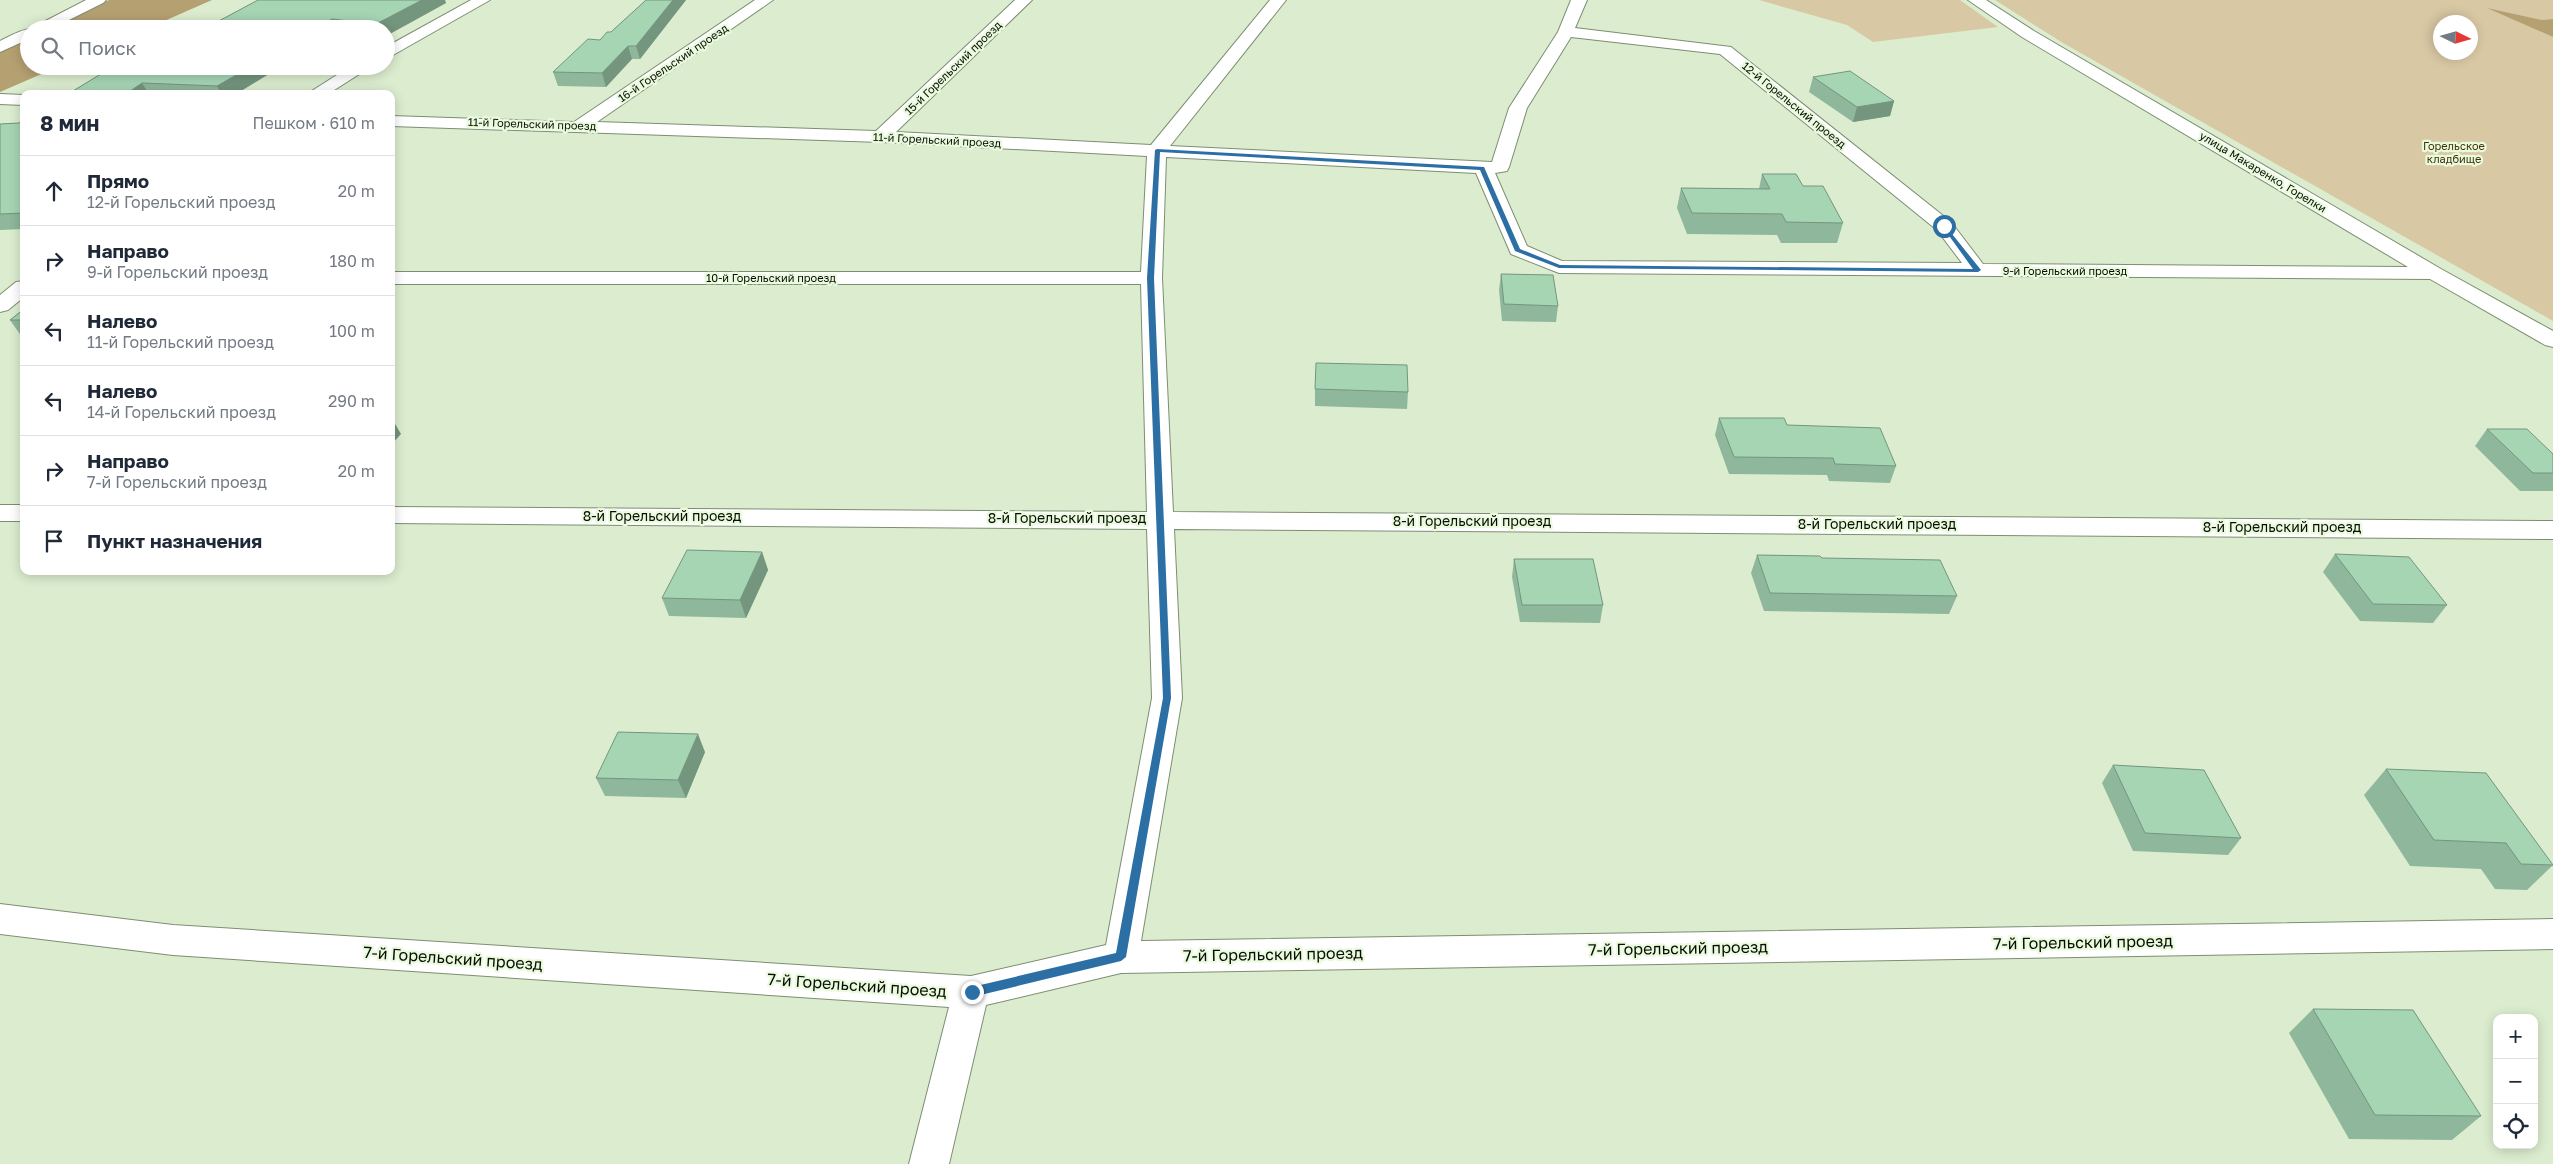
<!DOCTYPE html>
<html lang="ru">
<meta charset="utf-8">
<style>
body{margin:0;font-family:"Golos Text",sans-serif;background:#f6f6f7;color:#1f2937}
.controls{position:absolute;right:15px;bottom:15px;display:grid;overflow:hidden;border-radius:10px;box-shadow:0 2px 12px #0003}
.controls button{width:45px;height:45px;display:grid;place-items:center;padding:0;border:0;border-bottom:1px solid #e0e1e3;background:#fff;color:#1f2937;font:25px sans-serif}
.compass{position:absolute;left:2433px;top:15px;width:45px;height:45px;border-radius:50%;background:#fff;box-shadow:0 2px 12px #0003;rotate:95deg}
.stop{position:absolute;width:15px;height:15px;margin:-11px;border:4px solid #2b6fa4;border-radius:50%;background:#fff}
.stop.end{background:#2b6fa4;border-color:#fff;box-shadow:0 1px 5px #0008}
.list{margin:0;padding:0;list-style:none}
h2{display:flex;justify-content:space-between;align-items:center;height:65px;margin:0;padding:0 20px;font-size:21px}
h2 small{font-size:16px;font-weight:400;color:#747a83}
.list li{display:grid;grid-template-columns:32px 1fr auto;gap:15px;align-items:center;box-sizing:border-box;height:70px;padding:0 20px;border-top:1px solid #e0e1e3}
.list b{display:block;font-size:19px;white-space:nowrap}
.list p{margin:0;font-size:16px;white-space:nowrap;color:#747a83}
.list em{font-size:16px;font-style:normal;color:#747a83}
.icon{flex:none;width:28px;height:28px;fill:none;stroke:currentColor;stroke-width:2;stroke-linecap:round;stroke-linejoin:round}
.map{position:relative;flex:none;width:2553px;height:1164px;overflow:hidden}
.search{position:absolute;background:#fff;box-shadow:0 2px 12px #0003;left:20px;top:20px;width:375px;height:55px;display:flex;align-items:center;gap:12px;box-sizing:border-box;padding:0 18px;border-radius:28px;color:#747a83;font-size:19px}
.panel{position:absolute;background:#fff;box-shadow:0 2px 12px #0003;left:20px;top:90px;width:375px;height:485px;border-radius:10px}
.map>svg:first-child{display:block}
.green{fill:#d9c8a4;fill-rule:evenodd}
.forest{fill:#b5a071}
.lines{fill:none;stroke-linecap:round;stroke-linejoin:round}
.street-casing{stroke:#7d8d72;stroke-width:2}
.street{fill:#fff;fill-rule:evenodd}
.wall{fill:#8fb79b}
.shaded-wall{fill:#74957e}
.building{fill:#a6d5b4;stroke:#74957e}
.route{fill:#2b6fa4}
.labels{text-anchor:middle;stroke-width:4.5;stroke-linejoin:round;paint-order:stroke}
.far-street-label{font-size:11px;fill:#080d05;stroke:#e9fadd}
.far-park-label{font-size:11px;fill:#43330b;stroke:#e9fadd}
.street-label{font-size:14px;fill:#080d05;stroke:#e9fadd}
.near-street-label{font-size:16px;fill:#080d05;stroke:#e9fadd}
</style>
<div class="map">
<svg width="2553" height="1164" viewBox="0 0 2553 1164">
<rect width="100%" height="100%" fill="#dcedcf"/>
<g class="green">
<polygon points="1759,0 1960,0 1998,27 1873,42 1847,25"/>
<path d="M 1995,0 L 2553,0 L 2553,19 L 2542,20 L 2490,9 L 2553,37 L 2553,321 L 2063,43 ZM 2440,22 L 2470,22 L 2470,52 L 2440,52 Z"/>
</g>
<g class="forest">
<polygon points="109,0 212,0 146,29 47,29"/>
<polygon points="2487,8 2542,20 2553,19 2553,37"/>
<polygon points="29,37 29,66 60,66 0,92 0,51"/>
</g>
<g class="lines">
<defs>
<g id="street">
<path d="M 86,0 L 106,0 L 103,3 L 51,29 L 29,29 L 29,39 L 0,52 L 0,41 C 10,36 20,30 30,29 Z"/>
<polygon points="471,0 490,0 386,59 386,47"/>
<path d="M 755,0 L 773,0 L 597,122 L 876,131 L 1015,0 L 1032,0 L 896,132 L 1151,145 L 1270,0 L 1286,0 L 1170,146 L 1492,162 L 1509,108 L 1558,32 L 1571,0 L 1587,0 L 1575,28 L 1731,47 L 1951,222 L 1983,264 L 2408,267 L 2022,37 L 1968,0 L 1986,0 L 2034,31 L 2441,269 L 2553,331 L 2553,347 L 2545,345 L 2430,279 L 1559,273 L 1511,254 L 1476,173 L 1166,157 L 1162,278 L 1173,512 L 2553,521 L 2553,539 L 1174,529 L 1182,698 L 1141,941 L 2553,919 L 2553,949 L 1121,973 L 986,1005 L 949,1164 L 909,1164 L 949,1007 L 173,955 L 0,934 L 0,904 L 173,925 L 971,976 L 1106,945 L 1152,698 L 1147,529 L 391,523 L 391,507 L 1147,512 L 1141,284 L 391,284 L 391,272 L 1141,272 L 1147,156 L 881,142 L 391,126 L 391,116 L 574,122 ZM 1571,37 L 1720,54 L 1937,230 L 1962,263 L 1562,261 L 1527,246 L 1495,173 L 1507,171 L 1509,167 L 1527,108 Z"/>
<polygon points="351,66 372,66 328,94 307,94"/>
<polygon points="0,94 24,95 24,105 0,104"/>
<polygon points="24,281 24,297 8,310 0,312 0,295 16,282"/>
<rect x="0" y="505" width="24" height="16"/>
</g>
</defs>
<use href="#street" class="street-casing"/>
<use href="#street" class="street"/>
</g>
<g class="wall">
<polygon points="258,0 445,0 446,3 386,36 386,29 204,29"/>
<polygon points="646,0 686,0 640,59 632,59 606,87 558,86 553,72 611,32"/>
<polygon points="114,66 282,66 236,94 68,94"/>
<polygon points="1813,77 1894,101 1890,116 1853,122 1809,92"/>
<polygon points="24,120 24,229 0,230 0,124 19,123"/>
<polygon points="1762,174 1803,186 1843,223 1837,243 1781,243 1777,235 1687,234 1677,208 1681,188 1759,189"/>
<polygon points="1501,274 1558,306 1556,322 1502,321 1499,290"/>
<polygon points="24,309 24,337 22,337 10,320"/>
<polygon points="1315,389 1408,392 1407,409 1315,406"/>
<polygon points="1719,418 1787,425 1896,466 1890,483 1829,481 1827,475 1729,474 1715,435"/>
<polygon points="2487,429 2553,454 2553,491 2520,491 2475,446"/>
<polygon points="762,552 768,570 746,618 669,616 662,598"/>
<polygon points="2335,554 2447,605 2433,623 2360,621 2323,572"/>
<polygon points="1757,555 1822,558 1957,596 1949,614 1764,611 1751,573"/>
<polygon points="1514,559 1603,605 1600,623 1520,622 1512,577"/>
<polygon points="705,752 686,798 605,796 596,778"/>
<polygon points="2113,765 2241,838 2228,855 2133,851 2102,783"/>
<polygon points="2386,769 2553,865 2527,890 2495,889 2481,869 2410,866 2364,795"/>
<polygon points="2313,1009 2481,1116 2452,1140 2349,1139 2289,1033"/>
</g>
<g class="shaded-wall">
<polygon points="422,0 445,0 446,3 386,36 386,29 378,29 376,24"/>
<polygon points="673,0 686,0 640,59 636,46"/>
<polygon points="332,19 336,29 315,29"/>
<polygon points="628,46 632,59 606,87 602,73"/>
<polygon points="252,66 282,66 236,94 221,94 217,86"/>
<polygon points="142,83 149,94 126,94"/>
<polygon points="1894,101 1890,116 1853,122 1857,107"/>
<polygon points="391,417 401,434 391,445"/>
<polygon points="762,552 768,570 746,618 740,600"/>
<polygon points="698,734 705,752 686,798 678,780"/>
</g>
<g class="building">
<polygon points="258,0 422,0 376,24 332,19 315,29 204,29"/>
<polygon points="646,0 673,0 636,46 628,46 602,73 553,72 588,39 600,40 607,32 611,32"/>
<polygon points="114,66 252,66 217,86 142,83 126,94 68,94"/>
<polygon points="1850,71 1894,101 1857,107 1813,77"/>
<polygon points="24,120 24,213 0,214 0,124 19,123"/>
<polygon points="1762,174 1796,174 1803,186 1823,186 1843,223 1786,222 1782,214 1692,213 1681,188 1770,189"/>
<polygon points="1501,274 1553,275 1558,306 1504,304"/>
<polygon points="24,309 24,320 10,320"/>
<polygon points="1316,363 1407,365 1408,392 1315,389"/>
<polygon points="1719,418 1784,418 1787,425 1880,428 1896,466 1835,464 1833,458 1734,457"/>
<polygon points="2487,429 2527,429 2553,454 2553,473 2533,473"/>
<polygon points="687,550 762,552 740,600 662,598"/>
<polygon points="2335,554 2409,557 2447,605 2373,604"/>
<polygon points="1757,555 1820,556 1822,558 1940,560 1957,596 1770,593"/>
<polygon points="1514,559 1593,559 1603,605 1522,605"/>
<polygon points="618,732 698,734 678,780 596,778"/>
<polygon points="2113,765 2204,770 2241,838 2145,833"/>
<polygon points="2386,769 2486,773 2553,865 2521,864 2506,843 2434,840"/>
<polygon points="2313,1009 2413,1010 2481,1116 2375,1115"/>
</g>
<polygon class="route" points="1157,149 1484,167 1520,249 1560,265 1973,269 1942,226 1944,224 1981,270 1978,272 1559,268 1515,251 1480,170 1160,152 1154,278 1171,698 1126,957 1121,961 972,997 966,992 972,987 1116,953 1163,698 1147,278 1155,150"/>
<g class="labels">
<g class="far-street-label">
<text transform="translate(673 63) rotate(-34)" y="4">16-й Горельский проезд</text>
<text transform="translate(953 68) rotate(-44)" y="4">15-й Горельский проезд</text>
<text transform="translate(1794 105) rotate(39)" y="4">12-й Горельский проезд</text>
<text transform="translate(532 124) rotate(2)" y="4">11-й Горельский проезд</text>
<text transform="translate(937 140) rotate(3)" y="4">11-й Горельский проезд</text>
<text transform="translate(2263 172) rotate(31)" y="4">улица Макаренко, Горелки</text>
<text x="2065" y="275">9-й Горельский проезд</text>
<text x="771" y="282">10-й Горельский проезд</text>
</g>
<g class="far-park-label">
<text x="2454" y="150">Горельское<tspan x="2454" dy="13">кладбище</tspan></text>
</g>
<g class="street-label">
<text x="662" y="521">8-й Горельский проезд</text>
<text x="1067" y="523">8-й Горельский проезд</text>
<text x="1472" y="526">8-й Горельский проезд</text>
<text x="1877" y="529">8-й Горельский проезд</text>
<text x="2282" y="532">8-й Горельский проезд</text>
</g>
<g class="near-street-label">
<text transform="translate(2083 942) rotate(-1)" y="6">7-й Горельский проезд</text>
<text transform="translate(1678 948) rotate(-1)" y="6">7-й Горельский проезд</text>
<text transform="translate(1273 954) rotate(-1)" y="6">7-й Горельский проезд</text>
<text transform="translate(453 958) rotate(4)" y="6">7-й Горельский проезд</text>
<text transform="translate(857 985) rotate(4)" y="6">7-й Горельский проезд</text>
</g>
</g>
</svg>
<div class="controls">
<button>+</button>
<button>−</button>
<button><svg class="icon" aria-label="locate" viewBox="0 0 24 24"><circle cx="12" cy="12" r="6"/><path d="M12 2v4M12 18v4M2 12h4M18 12h4"/></svg></button>
</div>
<svg class="compass" viewBox="-18 -18 36 36"><path d="M0-13l5 13h-10z" fill="#e53935"/><path d="M0 13l5-13h-10z" fill="#747a83"/></svg>
<div class="stop" style="left:1944px;top:226px"></div>
<div class="stop end" style="left:972px;top:992px"></div>
<div class="search"><svg class="icon" aria-label="search" viewBox="0 0 24 24"><circle cx="10" cy="10" r="6"/><path d="M15 15l6 6"/></svg>Поиск</div>
<section class="panel">
<h2>8 мин<small>Пешком · 610 m</small></h2>
<ul class="list">
<li><svg class="icon" aria-label="ahead" viewBox="0 0 24 24"><path d="M12 20V5M6 11l6-6 6 6"/></svg><div><b>Прямо</b><p>12-й Горельский проезд</p></div><em>20 m</em></li>
<li><svg class="icon" aria-label="right" viewBox="0 0 24 24"><path d="M7 20v-9h11M14 6l5 5-5 5"/></svg><div><b>Направо</b><p>9-й Горельский проезд</p></div><em>180 m</em></li>
<li><svg class="icon" aria-label="left" viewBox="0 0 24 24"><path d="M17 20v-9H6M10 6l-5 5 5 5"/></svg><div><b>Налево</b><p>11-й Горельский проезд</p></div><em>100 m</em></li>
<li><svg class="icon" aria-label="left" viewBox="0 0 24 24"><path d="M17 20v-9H6M10 6l-5 5 5 5"/></svg><div><b>Налево</b><p>14-й Горельский проезд</p></div><em>290 m</em></li>
<li><svg class="icon" aria-label="right" viewBox="0 0 24 24"><path d="M7 20v-9h11M14 6l5 5-5 5"/></svg><div><b>Направо</b><p>7-й Горельский проезд</p></div><em>20 m</em></li>
<li><svg class="icon" aria-label="arrive" viewBox="0 0 24 24"><path d="M6 21V4h12l-3 4 3 4H6"/></svg><div><b>Пункт назначения</b></div></li>
</ul>
</section>
</div>
